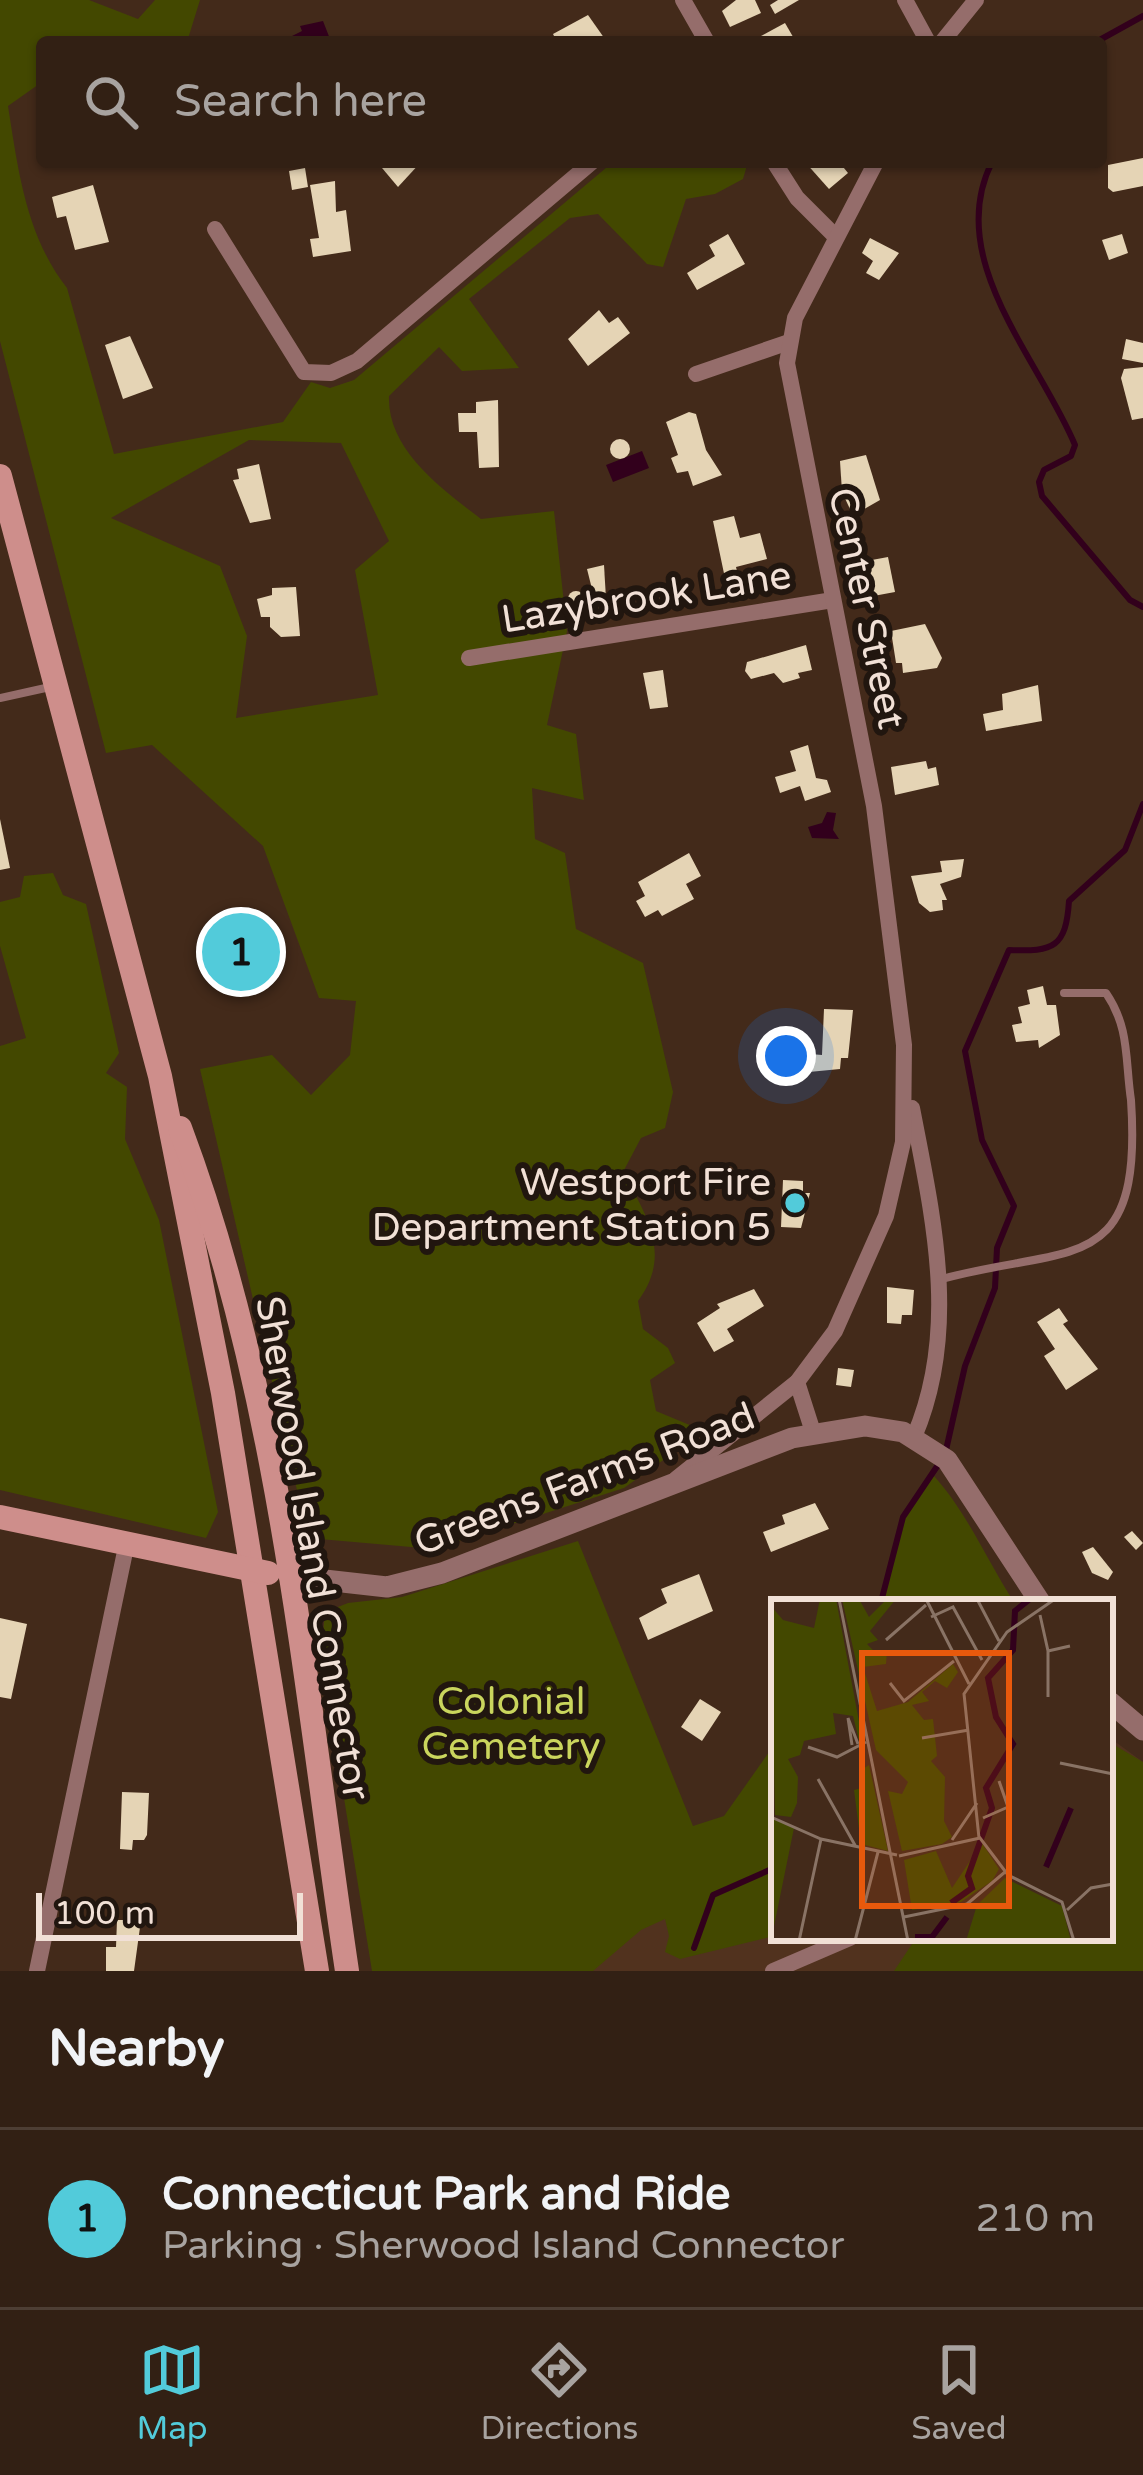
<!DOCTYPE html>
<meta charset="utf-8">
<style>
body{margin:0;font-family:"Varela Round",sans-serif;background:#3d2d22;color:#f1f3f6}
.scale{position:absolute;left:36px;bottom:30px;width:267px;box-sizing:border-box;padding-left:12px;border:6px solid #f1e0d6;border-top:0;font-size:33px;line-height:42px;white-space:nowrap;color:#f1e0d6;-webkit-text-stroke:9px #21160f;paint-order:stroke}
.you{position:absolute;left:786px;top:1056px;width:42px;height:42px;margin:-30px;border:9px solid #fff;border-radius:50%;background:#1a73e8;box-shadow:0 0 0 18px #1a73e833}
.badge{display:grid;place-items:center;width:78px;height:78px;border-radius:50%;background:#52cbda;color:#111;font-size:39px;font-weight:700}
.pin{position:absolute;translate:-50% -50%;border:6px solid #fff;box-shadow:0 3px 12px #0006}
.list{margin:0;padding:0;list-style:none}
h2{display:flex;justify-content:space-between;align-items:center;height:156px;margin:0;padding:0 48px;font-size:51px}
h2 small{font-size:39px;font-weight:400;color:#a8a3a0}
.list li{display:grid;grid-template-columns:78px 1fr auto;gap:36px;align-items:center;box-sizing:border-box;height:180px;padding:0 48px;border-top:3px solid #4d3e34}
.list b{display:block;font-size:45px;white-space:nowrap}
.list p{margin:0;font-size:39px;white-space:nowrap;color:#a8a3a0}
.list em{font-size:39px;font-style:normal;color:#a8a3a0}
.icon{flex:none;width:66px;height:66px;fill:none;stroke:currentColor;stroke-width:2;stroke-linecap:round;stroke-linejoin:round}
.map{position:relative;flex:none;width:1143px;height:1971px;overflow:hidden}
.search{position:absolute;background:#322014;box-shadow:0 3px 9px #0004;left:36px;right:36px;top:36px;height:132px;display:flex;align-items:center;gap:30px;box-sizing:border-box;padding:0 42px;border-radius:12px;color:#a8a3a0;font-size:45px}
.sheet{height:336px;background:#322014}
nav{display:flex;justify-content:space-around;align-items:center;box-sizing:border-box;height:168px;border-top:3px solid #4d3e34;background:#322014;font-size:33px;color:#a8a3a0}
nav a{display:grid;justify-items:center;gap:6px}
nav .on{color:#52cbda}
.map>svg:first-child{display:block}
.built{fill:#51321e}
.green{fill:#434800;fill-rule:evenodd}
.water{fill:#32001c}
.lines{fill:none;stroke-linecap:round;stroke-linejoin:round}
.stream{stroke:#32001c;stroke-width:6}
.building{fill:#e5d4b5}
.service{stroke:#956d6b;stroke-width:8}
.minor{stroke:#956d6b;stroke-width:16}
.tertiary{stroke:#956d6b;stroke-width:21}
.secondary{stroke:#ce8e8b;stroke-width:24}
.poi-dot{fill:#52cbda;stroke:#21160f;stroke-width:4.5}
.labels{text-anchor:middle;stroke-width:12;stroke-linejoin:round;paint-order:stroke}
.street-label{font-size:39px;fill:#f1e0d6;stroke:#21160f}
.poi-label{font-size:39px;fill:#f1e0d6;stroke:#21160f;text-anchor:end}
.park-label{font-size:39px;fill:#cad55d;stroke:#21160f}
.inset-river{fill:none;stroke:#32001c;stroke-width:6}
.inset-road{fill:none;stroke:#897365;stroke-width:3}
.view{fill:#e8590c;fill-opacity:0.15;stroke:#e8590c;stroke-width:6}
.inset-edge{fill:none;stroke:#f1e0d6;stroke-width:6}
</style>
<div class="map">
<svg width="1143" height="1971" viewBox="0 0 1143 1971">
<rect width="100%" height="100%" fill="#432a1a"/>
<polygon class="built" points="1110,1738 1143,1762 1143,1971 460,1971 774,1868 774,1938 1110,1938"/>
<g class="green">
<path d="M 0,0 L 89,0 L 138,19 L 155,0 L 200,0 L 187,42 L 42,42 L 42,82 L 8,106 C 18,169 26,236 67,288 L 114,454 L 283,422 L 311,382 L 330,388 L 354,380 L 613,162 L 748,162 L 743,179 L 715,194 L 686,199 L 663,267 L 647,264 L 598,214 L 570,218 L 469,299 L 519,368 L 462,371 L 439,347 L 389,396 C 387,450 442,489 481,519 L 554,511 L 567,631 L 547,725 L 576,734 L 584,800 L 532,788 L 535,839 L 565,853 L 576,929 L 643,963 L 673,1092 L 665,1128 L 641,1138 L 623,1172 C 646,1215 673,1254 638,1301 L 643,1329 L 668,1348 L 675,1363 L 650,1380 L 656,1411 L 704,1431 L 624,1488 L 434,1549 L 308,1538 L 200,1069 L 272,1055 L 311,1095 L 350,1055 L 356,1001 L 319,998 L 263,846 L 152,745 L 106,753 L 0,341 ZM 249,440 L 341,443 L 389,541 L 355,570 L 378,695 L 236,718 L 247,636 L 220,566 L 111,518 Z"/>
<polygon points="53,873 63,895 86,904 119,1053 106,1073 127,1087 125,1139 159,1220 218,1512 206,1538 0,1490 0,1046 26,1038 0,946 0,902 20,897 24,876"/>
<path d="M 934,1476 C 968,1514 986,1559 1014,1602 L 881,1602 L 903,1517 Z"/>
<polygon points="578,1541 693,1826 724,1816 774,1745 774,1936 680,1959 665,1952 669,1936 665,1919 641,1930 593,1971 372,1971 321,1656 325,1612 348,1603 402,1597"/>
<polygon points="1116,1746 1143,1762 1143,1971 894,1971 916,1938 1110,1938 1110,1752"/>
</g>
<g class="water">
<polygon points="323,21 330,39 293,42 290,37 302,31 300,26"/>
<polygon points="642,451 649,468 613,482 606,465"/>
<polygon points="827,812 836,813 833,830 839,839 812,838 808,827 822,823"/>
</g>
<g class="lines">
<g class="stream">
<polyline points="1096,42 1143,16"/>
<path d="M 992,162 C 943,259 1040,360 1075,445 L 1071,456 L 1044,470 L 1039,482 L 1042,496 L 1130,600 L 1143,607"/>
<path d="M 946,1450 L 965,1366 L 995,1288 L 997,1248 L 1014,1206 L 982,1140 L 965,1051 L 1009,950 C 1054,952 1066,947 1069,901 L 1125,850 L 1143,804"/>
<polyline points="881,1602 903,1517 940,1462"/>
<polyline points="694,1948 713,1895 774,1868"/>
</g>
</g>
<g class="building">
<polygon points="736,0 755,0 761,13 730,27 722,11"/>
<polygon points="778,0 799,0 775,14 770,5"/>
<polygon points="588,15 607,42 557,42 553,34"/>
<polygon points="785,23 796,42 764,42 761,36"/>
<polygon points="1143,158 1143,186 1113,192 1108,188 1108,165"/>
<polygon points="377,162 421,162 398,187"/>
<polygon points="805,162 839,162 848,173 829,189"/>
<polygon points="305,168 308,187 292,190 289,171"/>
<polygon points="335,181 336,212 346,210 351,251 313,257 310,239 319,238 310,185"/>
<polygon points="93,185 109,242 75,250 66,216 57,218 52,197"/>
<polygon points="728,234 745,264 697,290 687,273 715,256 709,245"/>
<polygon points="1122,234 1128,253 1109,260 1102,240"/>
<polygon points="870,238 899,253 879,280 866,273 873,261 862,253"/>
<polygon points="599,310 609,323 618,317 630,333 588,366 568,339"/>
<polygon points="130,336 153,388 123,399 105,345"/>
<polygon points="1126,339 1143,343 1143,363 1122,359"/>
<polygon points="1143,367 1143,418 1132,420 1121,378 1124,369"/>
<polygon points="498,400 499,467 479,468 477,432 459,432 458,413 476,413 476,402"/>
<polygon points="689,412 696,414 706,450 722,475 693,486 688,471 677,473 671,458 678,455 666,422"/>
<circle cx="620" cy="449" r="10"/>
<polygon points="866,455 880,500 859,512 850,509 842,492 840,461"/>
<polygon points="259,464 271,519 250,523 233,480 239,479 237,469"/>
<polygon points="734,516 740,538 760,533 767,559 736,567 739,580 726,583 713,521"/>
<polygon points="888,557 895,592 868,597 861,562"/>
<polygon points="604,565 606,599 595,601 587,569"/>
<polygon points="296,587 300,636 281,637 270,627 270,617 261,617 257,599 272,595 272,588"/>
<circle cx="576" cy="599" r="8"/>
<polygon points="925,624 942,658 937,668 903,673 902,663 896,663 891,631"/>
<polygon points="806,645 812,670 798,673 800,678 783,683 774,673 751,679 745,671 747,662"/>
<polygon points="663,670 668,707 650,709 643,673"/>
<polygon points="1038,685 1042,721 986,731 983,714 1003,710 1002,694"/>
<polygon points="808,745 816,778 827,780 831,792 805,801 800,786 780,793 775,777 796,771 790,751"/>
<polygon points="926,761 928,769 936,767 939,785 895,795 891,767"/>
<polygon points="0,819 10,868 0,870"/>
<polygon points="689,853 701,876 686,884 694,899 662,916 658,910 645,917 636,901 645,896 638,882"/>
<polygon points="964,859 961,877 940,884 947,900 942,900 943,910 930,912 919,903 911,876 942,872 940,861"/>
<polygon points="1043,986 1047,1005 1056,1005 1060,1035 1039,1048 1038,1040 1016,1042 1012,1025 1022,1023 1018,1007 1030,1004 1027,990"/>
<polygon points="824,1009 853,1010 848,1058 841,1058 840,1069 809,1072 810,1054 822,1055"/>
<polygon points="783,1180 803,1181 803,1193 810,1193 801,1228 781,1227"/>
<polygon points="887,1287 914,1290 912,1315 902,1315 901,1324 887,1323"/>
<polygon points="754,1289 764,1306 727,1329 734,1341 714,1352 697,1323 720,1308 717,1304"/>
<polygon points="1059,1308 1068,1321 1063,1324 1098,1369 1066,1390 1044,1356 1055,1349 1037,1322"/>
<polygon points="838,1368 854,1370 851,1387 836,1385"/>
<polygon points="815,1503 829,1529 771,1552 763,1532 785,1524 782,1515"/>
<polygon points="1132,1531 1143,1543 1136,1550 1124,1537"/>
<polygon points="1093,1547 1113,1572 1108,1580 1092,1573 1082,1552"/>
<polygon points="699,1574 713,1611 648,1640 639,1618 667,1603 661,1589"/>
<polygon points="0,1618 27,1624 11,1699 0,1697"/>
<polygon points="700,1699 721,1712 702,1741 681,1727"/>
<polygon points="122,1792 149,1793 147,1835 144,1840 133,1840 132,1850 120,1849"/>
<polygon points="117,1920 141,1920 134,1971 106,1971 106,1947 116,1947"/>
</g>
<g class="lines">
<g class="service">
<polyline points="0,698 50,687"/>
<path d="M 942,1279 C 1069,1244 1143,1279 1131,1100 C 1125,1060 1130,1028 1106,993 L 1064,993"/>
</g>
<g class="minor">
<polyline points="683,0 707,42"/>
<polyline points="905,0 928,42"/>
<polyline points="942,42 976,0"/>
<polyline points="774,162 797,198 836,237"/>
<polyline points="215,229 304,372 331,373 357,361 592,162"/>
<polyline points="696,374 789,342"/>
<polyline points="469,658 833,600"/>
<path d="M 912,1108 C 933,1217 960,1330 914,1437"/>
<polyline points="797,1382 813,1432"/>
<polyline points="676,1479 797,1382 835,1331 886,1216 903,1142 904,1045 874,806 787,363 795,318 876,162"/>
<polyline points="37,1971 126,1547"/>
<polyline points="773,1971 850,1938"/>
</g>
<g class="tertiary">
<polyline points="289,1576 387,1587 442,1573 792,1438 865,1426 903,1432 947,1460 1040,1602"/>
<polyline points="1110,1702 1143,1730"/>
</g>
<g class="secondary">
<polyline points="0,476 160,1076 223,1393 317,1971"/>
<path d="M 180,1128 C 281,1397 305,1688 347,1971"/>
<polyline points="0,1517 268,1573"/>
</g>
</g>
<circle class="poi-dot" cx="795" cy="1203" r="12"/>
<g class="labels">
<g class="street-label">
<text transform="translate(646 596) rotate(-9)" y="14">Lazybrook Lane</text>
<text transform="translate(868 608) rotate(78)" y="14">Center Street</text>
<text transform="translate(584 1478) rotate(-21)" y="14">Greens Farms Road</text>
<text transform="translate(314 1548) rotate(80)" y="14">Sherwood Island Connector</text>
</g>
<g class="poi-label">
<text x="771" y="1195">Westport Fire<tspan x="771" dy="45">Department Station 5</tspan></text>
</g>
<g class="park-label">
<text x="511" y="1714">Colonial<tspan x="511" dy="45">Cemetery</tspan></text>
</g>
</g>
<g transform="translate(771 1599)">
<rect width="342" height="342" fill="#432a1a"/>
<path d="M 49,0 L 65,0 L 90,133 L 88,141 L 82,117 L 62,114 L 65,135 L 33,142 L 29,156 L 17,160 L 27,178 L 26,204 L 20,218 L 4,216 L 0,7 L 12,21 L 43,29 ZM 71,0 L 88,0 L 98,18 L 116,0 L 125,0 L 99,32 L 107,41 L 96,45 L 108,57 L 116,52 L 115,65 L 92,68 L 106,112 L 137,103 L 182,65 L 187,73 L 176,89 L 164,82 L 151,93 L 158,102 L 141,106 L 153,121 L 162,120 L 166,157 L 160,162 L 174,178 L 173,222 L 181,238 L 171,245 L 131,252 L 117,192 L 131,195 L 137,183 L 105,151 ZM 98,166 L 117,252 L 90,245 L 83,191 L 94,188 L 90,171 ZM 0,218 L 23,229 L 0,342 ZM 211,244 L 228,270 L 221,282 L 190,303 L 141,311 L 133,261 L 165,252 L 181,289 ZM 234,279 L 291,307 L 300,342 L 195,342 L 206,306 Z" fill="#434800"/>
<path class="inset-river" d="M 275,268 L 300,209M 180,304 L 201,289 L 197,277 L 221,209 L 215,189 L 242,145 L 225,118 L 217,79 L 242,51 L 244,12 L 259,0M 144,338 L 161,338 L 176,318"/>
<path class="inset-road" d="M 68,0 L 137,342M 155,0 L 198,85M 206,0 L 228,42M 269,16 L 277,52M 160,18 L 182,8 L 211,61M 115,41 L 155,6M 119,84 L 133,102 L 183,62M 277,98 L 277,52 L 299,47M 151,139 L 198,131M 81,146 L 77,119 L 87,145M 37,148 L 66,158 L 95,143M 289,164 L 342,175M 47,180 L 85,248M 0,218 L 50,240 L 126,256M 212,219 L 237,208 L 228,182M 208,239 L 193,95 L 236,33 L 284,0M 181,241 L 206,204M 128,257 L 209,239 L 237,276 L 291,303 L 303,342M 296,311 L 320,289 L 342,285M 133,318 L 196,305 L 234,273M 28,342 L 50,240M 84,342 L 107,253"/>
<path class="view" d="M 91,54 L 238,54 L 238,307 L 91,307 Z"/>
<rect width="342" height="342" class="inset-edge"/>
</g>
</svg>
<div class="scale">100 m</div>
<div class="you"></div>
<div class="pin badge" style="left:241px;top:952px">1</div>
<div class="search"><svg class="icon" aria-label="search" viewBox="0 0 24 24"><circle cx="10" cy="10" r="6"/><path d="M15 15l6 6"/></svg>Search here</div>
</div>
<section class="sheet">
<h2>Nearby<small></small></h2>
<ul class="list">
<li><span class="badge">1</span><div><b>Connecticut Park and Ride</b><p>Parking · Sherwood Island Connector</p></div><em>210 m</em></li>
</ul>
</section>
<nav>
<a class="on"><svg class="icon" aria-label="map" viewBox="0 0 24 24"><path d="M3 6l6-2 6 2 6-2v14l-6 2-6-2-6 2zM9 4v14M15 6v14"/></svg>Map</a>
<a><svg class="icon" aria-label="directions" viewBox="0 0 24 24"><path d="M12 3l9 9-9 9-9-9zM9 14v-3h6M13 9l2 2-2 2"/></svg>Directions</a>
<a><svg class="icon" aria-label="saved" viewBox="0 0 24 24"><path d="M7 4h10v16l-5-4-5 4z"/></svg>Saved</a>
</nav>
